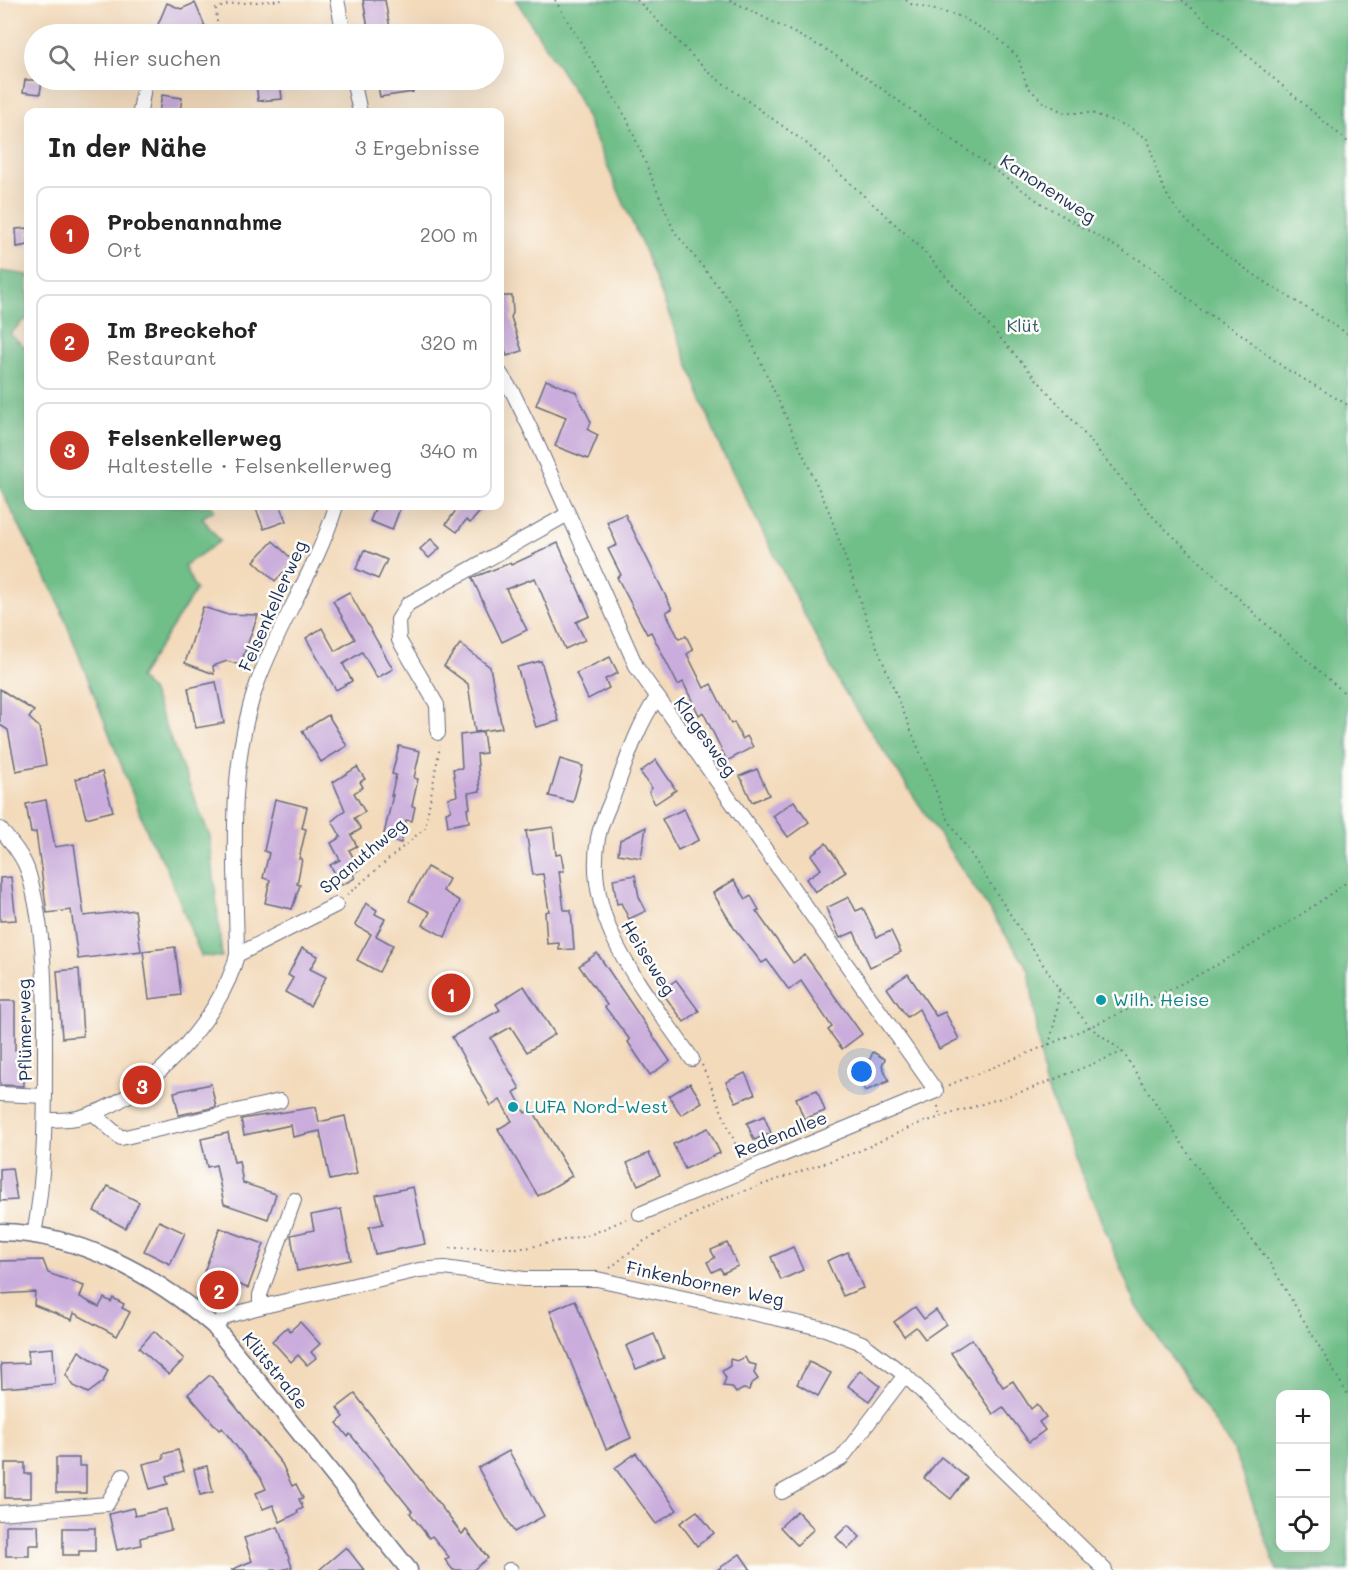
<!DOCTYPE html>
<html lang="de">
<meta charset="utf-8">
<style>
body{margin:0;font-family:Mali,sans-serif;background:#f6f6f6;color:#222}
.controls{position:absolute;right:18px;bottom:18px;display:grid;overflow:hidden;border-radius:12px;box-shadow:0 6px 24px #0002}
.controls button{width:54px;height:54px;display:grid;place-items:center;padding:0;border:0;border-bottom:2px solid #e0e0e0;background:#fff;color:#222;font:30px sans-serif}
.you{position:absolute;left:862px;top:1072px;width:21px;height:21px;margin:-15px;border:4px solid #fff;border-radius:50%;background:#1a73e8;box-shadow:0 0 0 9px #1a73e833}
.badge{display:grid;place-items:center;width:39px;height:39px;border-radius:50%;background:#c8321e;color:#fff;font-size:20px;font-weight:700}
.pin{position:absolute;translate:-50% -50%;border:3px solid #fff;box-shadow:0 2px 6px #0006}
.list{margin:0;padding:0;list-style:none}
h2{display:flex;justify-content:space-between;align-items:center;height:78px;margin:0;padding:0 24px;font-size:26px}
h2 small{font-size:20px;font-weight:400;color:#767676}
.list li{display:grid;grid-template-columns:39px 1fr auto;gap:18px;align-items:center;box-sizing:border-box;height:96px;margin:0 12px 12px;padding:0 12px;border:2px solid #e0e0e0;border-radius:12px}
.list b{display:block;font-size:22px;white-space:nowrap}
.list p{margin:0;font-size:20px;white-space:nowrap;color:#767676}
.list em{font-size:20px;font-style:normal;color:#767676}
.icon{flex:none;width:33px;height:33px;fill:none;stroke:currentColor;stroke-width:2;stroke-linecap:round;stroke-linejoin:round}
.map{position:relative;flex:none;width:1348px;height:1570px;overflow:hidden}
.search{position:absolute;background:#fff;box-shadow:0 6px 24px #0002;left:24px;top:24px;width:480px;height:66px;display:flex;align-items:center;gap:15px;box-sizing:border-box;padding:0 21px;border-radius:33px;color:#767676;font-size:22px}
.panel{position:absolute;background:#fff;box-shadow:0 6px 24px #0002;left:24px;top:108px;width:480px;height:402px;border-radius:12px}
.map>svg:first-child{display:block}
.forest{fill:#70be88;stroke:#467673;stroke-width:1.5;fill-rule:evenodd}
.building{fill:#caaddc}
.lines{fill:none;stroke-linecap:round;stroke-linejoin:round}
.minor-casing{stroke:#676b7f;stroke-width:16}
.major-casing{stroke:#676b7f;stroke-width:19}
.path{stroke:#676b7f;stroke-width:2;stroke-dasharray:1.5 4.5;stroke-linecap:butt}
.minor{stroke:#fff;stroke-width:14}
.major{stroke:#fff;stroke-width:16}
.culture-dot{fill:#0f9aa8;stroke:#fdfcf7;stroke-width:2}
.labels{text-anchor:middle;stroke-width:5;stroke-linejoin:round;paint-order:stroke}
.street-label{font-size:18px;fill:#1b2f5e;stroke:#fdfcf7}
.park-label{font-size:18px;fill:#375b6f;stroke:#fdfcf7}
.culture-label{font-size:18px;fill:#0d838f;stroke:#fdfcf7;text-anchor:start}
</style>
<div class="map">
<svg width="1348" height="1570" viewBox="0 0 1348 1570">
<rect width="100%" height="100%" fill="#fdfcf7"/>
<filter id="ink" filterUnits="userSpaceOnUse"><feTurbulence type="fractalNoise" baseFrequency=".0167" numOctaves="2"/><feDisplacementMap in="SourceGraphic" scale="12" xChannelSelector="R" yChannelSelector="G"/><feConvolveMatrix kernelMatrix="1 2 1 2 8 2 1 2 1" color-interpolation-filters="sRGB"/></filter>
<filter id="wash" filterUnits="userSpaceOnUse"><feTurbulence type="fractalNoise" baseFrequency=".008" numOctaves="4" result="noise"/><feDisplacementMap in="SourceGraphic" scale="24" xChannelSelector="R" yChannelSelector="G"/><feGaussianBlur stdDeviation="1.35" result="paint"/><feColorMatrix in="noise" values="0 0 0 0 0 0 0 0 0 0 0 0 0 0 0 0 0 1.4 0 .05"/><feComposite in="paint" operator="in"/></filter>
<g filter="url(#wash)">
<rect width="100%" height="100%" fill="#f3dabb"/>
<g class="forest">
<path d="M 516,0 L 1348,0 L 1348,1570 L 1277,1570 L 1234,1451 L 1136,1305 L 1086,1184 L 1044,1081 L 1029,970 L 840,685 L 721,449 L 645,252 L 576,94 ZM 1326,1394 L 1326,1548 L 1280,1548 L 1280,1394 Z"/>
<polygon points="0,271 28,275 28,320 24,320 10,334 28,350 28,506 212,506 214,510 202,518 220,541 184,566 196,590 139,678 151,690 210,837 222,957 201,956 165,864 150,839 57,599 0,488"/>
</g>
<g id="blocks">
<g class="building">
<polygon points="363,0 385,0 391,34 369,34"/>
<polygon points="167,3 181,9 195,3 205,26 185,34 176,34 157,27"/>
<polygon points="25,80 42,80 40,94 23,92"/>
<polygon points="256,80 280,80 282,99 258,101"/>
<polygon points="377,80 411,80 413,92 380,97"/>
<polygon points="162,95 182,98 180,112 159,112"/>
<polygon points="28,228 28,245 17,247 16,229"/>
<polygon points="500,296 512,296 513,313 511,317 522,351 507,356 500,333"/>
<polygon points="546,380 576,392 591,422 588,430 598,435 588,459 555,446 566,417 536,405"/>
<polygon points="265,506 280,506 286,521 264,529 256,509"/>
<polygon points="376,506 401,506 392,530 370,521"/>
<polygon points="459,506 485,506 470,523 466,520 457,532 446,524"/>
<polygon points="625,514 672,609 666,612 679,639 686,636 693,650 687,654 704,688 711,684 731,724 734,722 742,739 747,736 753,747 727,761 703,712 699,715 683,682 678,685 651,632 647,634 617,577 621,575 608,549 617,545 607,522"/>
<polygon points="431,539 440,548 429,558 420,549"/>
<polygon points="273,541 294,561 275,581 254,561"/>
<polygon points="558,543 590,616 576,622 585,640 565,649 535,578 506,589 527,630 502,642 472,578 510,563 511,565"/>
<polygon points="364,550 387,560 378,579 356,569"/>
<polygon points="349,592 393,669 377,678 362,652 343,664 352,681 336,690 306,638 322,628 335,651 355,639 333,601"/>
<polygon points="203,607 225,614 258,615 240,665 227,661 213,666 214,674 185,663"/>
<polygon points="460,644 490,667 502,728 475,732 468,684 444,666"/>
<polygon points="610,657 618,673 605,679 609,688 588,699 576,673"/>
<polygon points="541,661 559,721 536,727 517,667"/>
<polygon points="216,682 224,723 196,728 188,688"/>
<polygon points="0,689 34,711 29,718 39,727 46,765 16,771 8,730 0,725"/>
<polygon points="328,715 347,746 321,762 302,731"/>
<polygon points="483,732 486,753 477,754 480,791 468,793 470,808 467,809 469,822 448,826 446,812 451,811 448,798 457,796 453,769 462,768 460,735"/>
<polygon points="399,746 420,751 414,778 418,779 412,806 415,807 412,821 406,820 401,843 383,838 393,795 391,796 396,775 392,774"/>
<polygon points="560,759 583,766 573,802 549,796"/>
<polygon points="656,760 676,790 655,804 649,792 652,788 640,772"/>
<polygon points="357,767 365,779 360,782 363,787 354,793 365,812 354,818 361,829 351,835 357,846 349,850 360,869 353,874 355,878 342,885 330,865 340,860 331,843 341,837 332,821 345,810 333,782"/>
<polygon points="757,769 769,795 752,802 740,776"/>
<polygon points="102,772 113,811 86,818 76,779"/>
<polygon points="275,799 307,807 302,828 306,829 299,859 302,859 297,884 300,885 292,909 265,903 270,880 263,878 269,853 264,851"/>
<polygon points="46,800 55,847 74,844 84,916 135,910 141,951 78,959 71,910 47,913 36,832 31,833 26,804"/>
<polygon points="794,801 809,822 788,837 773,816"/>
<polygon points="684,809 699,840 678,850 662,819"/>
<polygon points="553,827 556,855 561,854 564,871 559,871 564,910 571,910 574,949 559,950 559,943 547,944 545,912 549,911 543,874 533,875 526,831"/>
<polygon points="646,827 641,858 618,854 620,840"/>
<polygon points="826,843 846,872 815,892 806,879 821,869 811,855"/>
<polygon points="427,867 449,879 443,891 460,901 445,937 423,925 430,912 409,901"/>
<polygon points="635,875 639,897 646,911 629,919 621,903 617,904 613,879"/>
<polygon points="11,877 16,920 0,921 0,878"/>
<polygon points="734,880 746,899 751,896 759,910 756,911 793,963 805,955 862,1034 842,1049 828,1030 832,1027 801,981 789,990 767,960 762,963 734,928 713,893"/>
<polygon points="849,897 856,911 863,908 877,937 891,931 901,952 870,967 854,932 840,938 826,908"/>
<polygon points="366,903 377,910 375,914 385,919 376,936 393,945 379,972 357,960 371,934 355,925"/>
<polygon points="175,947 181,995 149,999 143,951"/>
<polygon points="302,948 318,956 310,969 326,977 310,1006 285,992 293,978 288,975"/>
<polygon points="597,953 670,1061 650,1075 628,1042 630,1040 605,1007 607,1005 579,966"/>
<polygon points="79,969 83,1036 62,1038 57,971"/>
<polygon points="908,974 936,1016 945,1012 959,1039 939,1049 919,1009 907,1017 887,988"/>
<polygon points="676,980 699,1011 684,1022 661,991"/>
<polygon points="524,986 555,1034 527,1052 511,1027 491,1038 520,1089 514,1092 525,1113 532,1109 572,1176 538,1196 498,1129 512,1121 500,1100 491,1106 452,1037 500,1010 496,1004"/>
<polygon points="0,1001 15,1001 15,1050 23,1050 24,1086 0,1085"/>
<polygon points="873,1052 885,1059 882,1065 889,1081 865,1091 854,1066 870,1059"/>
<polygon points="745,1073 755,1094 736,1102 726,1082"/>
<polygon points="690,1083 702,1102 681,1115 669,1096"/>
<polygon points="211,1084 216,1107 179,1115 174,1092"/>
<polygon points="817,1090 825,1111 804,1119 796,1098"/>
<polygon points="316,1107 319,1122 345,1116 357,1174 330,1180 320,1131 293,1137 291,1125 244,1135 241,1119"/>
<polygon points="764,1116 771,1133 754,1140 747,1123"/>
<polygon points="708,1128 720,1153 685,1169 673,1144"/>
<polygon points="228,1133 234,1162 239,1161 243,1183 276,1194 268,1219 224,1204 216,1165 207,1167 201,1139"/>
<polygon points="649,1153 660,1175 638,1185 627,1163"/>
<polygon points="12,1168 17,1200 0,1201 0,1169"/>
<polygon points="108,1186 139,1202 125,1228 94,1211"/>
<polygon points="413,1187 425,1244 375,1254 369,1227 383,1224 376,1195"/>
<polygon points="341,1209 351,1260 297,1271 291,1235 314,1230 311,1215"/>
<polygon points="159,1221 185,1233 170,1264 144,1251"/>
<polygon points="220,1228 264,1244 248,1288 204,1272"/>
<polygon points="727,1243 738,1266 723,1273 720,1268 712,1272 707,1262 715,1258 711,1250"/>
<polygon points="793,1247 803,1270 781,1280 771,1257"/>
<polygon points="848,1252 863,1288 843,1296 827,1261"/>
<polygon points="43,1260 48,1273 84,1286 80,1297 99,1307 104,1298 111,1302 113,1298 124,1304 122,1308 130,1312 117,1336 74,1313 72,1320 34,1305 35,1292 0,1294 0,1261"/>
<polygon points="575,1300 631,1438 606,1449 550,1311"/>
<polygon points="915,1307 924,1319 936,1310 946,1324 925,1339 916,1327 904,1336 894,1322"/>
<polygon points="300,1322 320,1344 311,1352 316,1358 307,1365 298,1355 291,1362 272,1341 287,1327 290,1331"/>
<polygon points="154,1331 184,1359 169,1375 139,1348"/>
<polygon points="654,1334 664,1358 636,1369 626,1346"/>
<polygon points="972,1339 1003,1387 1013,1381 1031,1409 1037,1404 1046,1417 1039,1422 1045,1430 1029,1442 1003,1407 993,1414 951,1353"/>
<polygon points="53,1348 55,1384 2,1388 1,1364 29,1363 28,1350"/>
<polygon points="79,1351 108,1370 103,1382 88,1393 74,1386 66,1375"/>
<polygon points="745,1357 748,1363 756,1365 754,1373 758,1379 751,1384 749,1390 743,1389 736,1393 732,1387 723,1386 726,1378 722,1371 730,1366 730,1359 737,1361"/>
<polygon points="809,1362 831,1373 818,1396 797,1384"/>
<polygon points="860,1370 880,1386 869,1401 848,1386"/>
<polygon points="210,1375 282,1464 292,1486 296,1484 303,1498 299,1499 303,1508 297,1511 298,1513 280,1522 273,1505 263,1509 256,1493 266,1489 261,1478 222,1428 219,1430 188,1394"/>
<polygon points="355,1394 462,1534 466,1530 488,1558 473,1570 453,1570 445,1560 449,1557 432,1536 429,1538 410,1513 412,1511 350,1434 348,1437 337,1423 344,1417 337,1408"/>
<polygon points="178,1450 184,1471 166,1476 168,1484 150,1489 143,1464 164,1459 163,1454"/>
<polygon points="509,1451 544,1516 514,1532 478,1468"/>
<polygon points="636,1453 677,1510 656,1524 615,1468"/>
<polygon points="941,1457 967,1478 951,1499 924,1478"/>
<polygon points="56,1458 79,1458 79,1466 86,1466 86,1493 56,1493"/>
<polygon points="5,1463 25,1463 25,1474 31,1474 31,1498 5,1498"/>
<polygon points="207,1466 213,1492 200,1495 194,1469"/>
<polygon points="133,1508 135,1516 166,1509 171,1530 140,1538 141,1545 117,1550 109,1514"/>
<polygon points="697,1511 714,1533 697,1546 680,1523"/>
<polygon points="797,1511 814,1529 797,1545 780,1527"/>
<polygon points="6,1525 38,1525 39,1545 29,1545 29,1556 6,1556"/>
<polygon points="848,1525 860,1537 848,1549 836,1537"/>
<polygon points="278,1527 292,1567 282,1570 231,1570 252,1561 244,1538"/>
<polygon points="63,1528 95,1528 95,1551 79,1551 79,1555 63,1555"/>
<polygon points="346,1547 364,1570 319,1570"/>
<polygon points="740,1554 751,1570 717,1570"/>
</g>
</g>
</g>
<g filter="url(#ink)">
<use href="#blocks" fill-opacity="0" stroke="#676b7f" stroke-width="1.5"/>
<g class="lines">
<defs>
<g id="minor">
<polyline points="337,0 344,34"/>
<polyline points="353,80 360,112"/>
<polyline points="140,112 145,80"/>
<polyline points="500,373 513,393 532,432 637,668 936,1091 640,1214"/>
<path d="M 656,699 C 638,726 628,756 617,786 C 611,803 601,821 598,838 C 583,925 647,992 692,1059"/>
<polyline points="438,733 437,705 399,640 398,620 408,604 568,514"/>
<path d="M 0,829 C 11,842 25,858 29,875 C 46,933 45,997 45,1057 C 45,1116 45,1176 34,1235"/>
<polyline points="237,955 336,905"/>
<polyline points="0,1094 45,1096"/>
<polyline points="93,1113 121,1138 280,1101"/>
<path d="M 45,1120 C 55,1120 67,1120 77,1118 C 143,1104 221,1020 237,955 C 236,865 226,771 257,684 C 279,623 317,568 336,506"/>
<polyline points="260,1307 260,1295 294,1200"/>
<polyline points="214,1326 227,1316 260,1307 419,1270 444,1268 524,1279 597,1279 825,1329 862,1343 905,1375 1105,1570"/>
<polyline points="782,1492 841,1459 905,1375"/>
<polyline points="0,1513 107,1504 123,1476"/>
<polyline points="509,1570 511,1570"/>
</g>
<path id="major" d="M 0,1232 C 79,1233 156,1276 214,1326 L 409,1570"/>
</defs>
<use href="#minor" class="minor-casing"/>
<use href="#major" class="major-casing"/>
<g class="path">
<polyline points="555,0 627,119 674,231 737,310 828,509 874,640 946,816 1059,989 1090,1027 1122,1051 1195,1164 1268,1260 1348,1395"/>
<polyline points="637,0 709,73 806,143 919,246 1076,424 1155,519 1269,627 1348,696"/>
<polyline points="730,0 829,51 1042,204 1151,267 1200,309 1241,334 1283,367 1348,405"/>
<path d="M 906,0 L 911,4 L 959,16 L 994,35 L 1018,57 L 1027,86 L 1043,102 L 1065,113 L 1092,113 L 1127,126 L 1148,139 C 1154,162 1160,188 1175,207 C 1212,255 1296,300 1348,334"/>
<polyline points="1182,0 1348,142"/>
<polyline points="218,34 216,9 229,4 284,0"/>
<polyline points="347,895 425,828 440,746"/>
<polyline points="1049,1045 1056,1017 1059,989"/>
<polyline points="702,1065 741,1157"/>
<path d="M 949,1085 C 1085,1031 1230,971 1348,881"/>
<polyline points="938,1106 940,1117"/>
<polyline points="450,1248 526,1248 592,1234 626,1219"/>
<polyline points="610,1268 644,1241 727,1197 859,1151 915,1125 1030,1089 1122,1052"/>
<polyline points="198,1292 211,1299"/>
</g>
<use href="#minor" class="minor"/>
<use href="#major" class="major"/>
</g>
</g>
<g class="culture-dot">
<circle cx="1101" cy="1000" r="6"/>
<circle cx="513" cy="1107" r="6"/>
</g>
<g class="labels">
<g class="street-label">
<text transform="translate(1048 189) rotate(33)" y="6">Kanonenweg</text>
<text transform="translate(273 606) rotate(-66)" y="6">Felsenkellerweg</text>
<text transform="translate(705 737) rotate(54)" y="6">Klagesweg</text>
<text transform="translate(363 856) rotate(-40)" y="6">Spanuthweg</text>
<text transform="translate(648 958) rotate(58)" y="6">Heiseweg</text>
<text transform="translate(25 1030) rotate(-91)" y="6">Pflümerweg</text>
<text transform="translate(781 1135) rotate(-22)" y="6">Redenallee</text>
<text transform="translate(705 1284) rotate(12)" y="6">Finkenborner Weg</text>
<text transform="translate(275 1371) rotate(51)" y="6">Klütstraße</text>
</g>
<g class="park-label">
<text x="1023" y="332">Klüt</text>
</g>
<g class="culture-label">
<text x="1113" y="1006">Wilh. Heise</text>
<text x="525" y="1113">LUFA Nord-West</text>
</g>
</g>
</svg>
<div class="controls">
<button>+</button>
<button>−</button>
<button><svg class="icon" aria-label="locate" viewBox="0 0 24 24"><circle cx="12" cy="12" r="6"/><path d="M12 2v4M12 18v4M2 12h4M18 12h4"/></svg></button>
</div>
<div class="you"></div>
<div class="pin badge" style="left:451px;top:993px">1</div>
<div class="pin badge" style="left:219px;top:1290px">2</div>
<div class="pin badge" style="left:142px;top:1085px">3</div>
<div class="search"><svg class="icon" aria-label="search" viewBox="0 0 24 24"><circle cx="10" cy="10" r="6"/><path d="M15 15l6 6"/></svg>Hier suchen</div>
<section class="panel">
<h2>In der Nähe<small>3 Ergebnisse</small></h2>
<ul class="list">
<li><span class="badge">1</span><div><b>Probenannahme</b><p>Ort</p></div><em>200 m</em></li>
<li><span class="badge">2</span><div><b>Im Breckehof</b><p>Restaurant</p></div><em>320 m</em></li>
<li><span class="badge">3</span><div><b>Felsenkellerweg</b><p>Haltestelle · Felsenkellerweg</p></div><em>340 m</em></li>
</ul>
</section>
</div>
